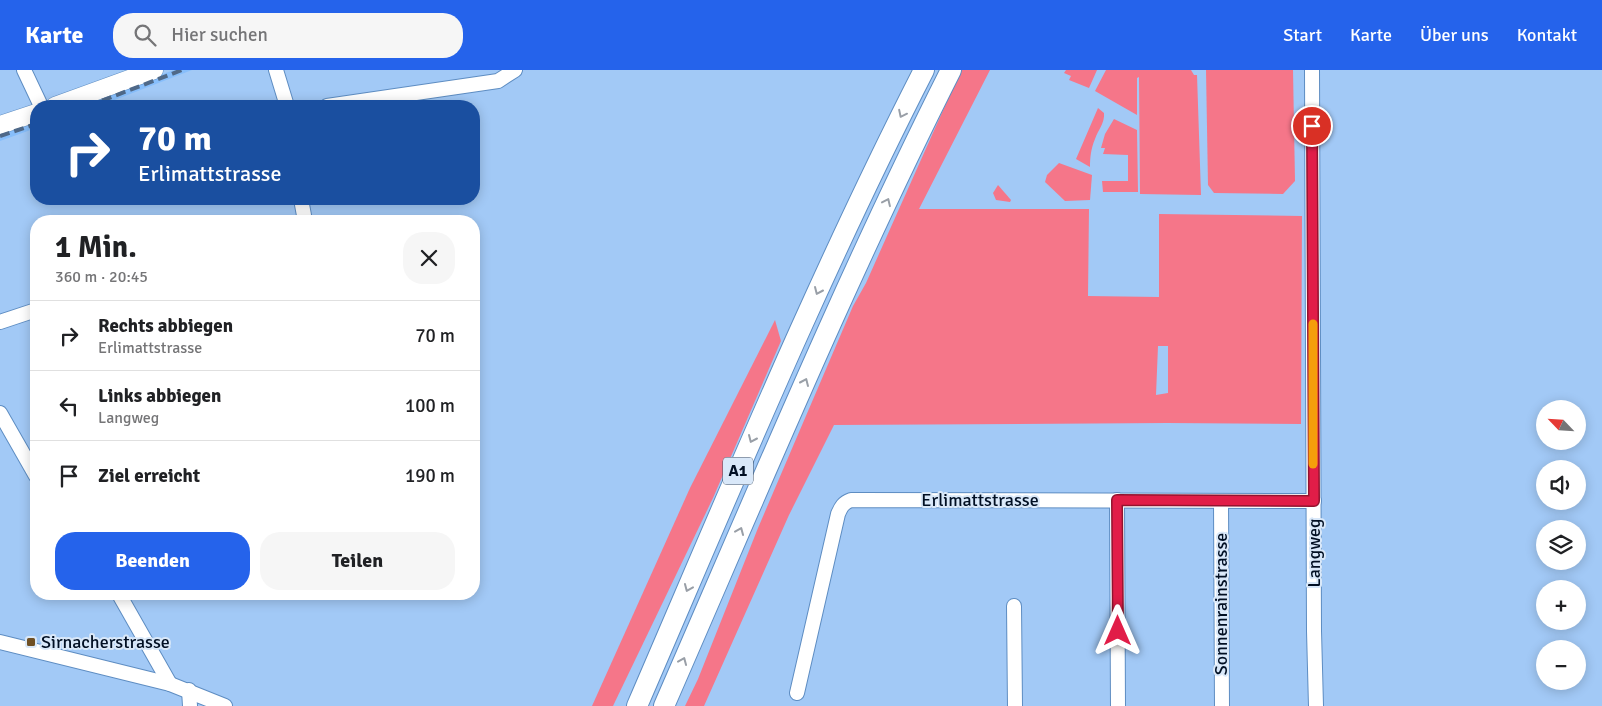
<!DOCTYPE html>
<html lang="de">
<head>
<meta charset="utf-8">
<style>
  body { margin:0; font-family:Signika,sans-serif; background:#f6f6f6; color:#202124; height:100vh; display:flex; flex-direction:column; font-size:19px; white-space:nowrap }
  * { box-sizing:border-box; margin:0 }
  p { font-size:16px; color:#757577 }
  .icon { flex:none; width:28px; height:28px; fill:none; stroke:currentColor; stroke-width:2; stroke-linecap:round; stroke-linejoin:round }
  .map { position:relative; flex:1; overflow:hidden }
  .side { position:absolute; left:30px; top:145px; width:450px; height:385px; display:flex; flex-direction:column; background:#fff; border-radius:20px; box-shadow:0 2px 12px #0003 }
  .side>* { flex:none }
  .top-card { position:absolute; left:30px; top:30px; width:450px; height:105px; border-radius:20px; box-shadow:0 2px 12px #0003; background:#1a4fa0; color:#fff; overflow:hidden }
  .needle { width:32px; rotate:295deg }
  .controls { position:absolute; left:1536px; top:330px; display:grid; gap:10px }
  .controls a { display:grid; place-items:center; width:50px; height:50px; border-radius:50%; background:#fff; box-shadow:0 2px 12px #0003; font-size:25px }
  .pin { position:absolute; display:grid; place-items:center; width:42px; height:42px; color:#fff; margin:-21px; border:2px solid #fff; border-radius:50%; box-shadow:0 1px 5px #0007 }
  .me { position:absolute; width:55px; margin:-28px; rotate:0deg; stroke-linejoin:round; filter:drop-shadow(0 0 4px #0008) }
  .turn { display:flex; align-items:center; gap:18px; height:105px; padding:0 25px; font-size:22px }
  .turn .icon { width:65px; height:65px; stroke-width:2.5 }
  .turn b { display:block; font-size:35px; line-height:42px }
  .round { display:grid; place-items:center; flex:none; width:52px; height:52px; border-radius:20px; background:#f6f6f6 }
  .overview { display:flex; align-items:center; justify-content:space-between; height:85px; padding:0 25px }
  h1 { font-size:30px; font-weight:700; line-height:38px }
  .cta { display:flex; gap:10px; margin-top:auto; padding:10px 25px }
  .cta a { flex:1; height:58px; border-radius:20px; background:#2563eb; color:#fff; font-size:20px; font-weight:700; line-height:58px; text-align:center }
  .cta a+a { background:#f6f6f6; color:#202124 }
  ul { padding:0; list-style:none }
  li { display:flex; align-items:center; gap:15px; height:70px; padding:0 25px; border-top:1px solid #e0e0e0 }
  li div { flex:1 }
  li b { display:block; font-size:19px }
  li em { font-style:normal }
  header { display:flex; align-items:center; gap:30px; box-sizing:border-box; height:70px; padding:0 25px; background:#2563eb; color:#fff }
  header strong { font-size:24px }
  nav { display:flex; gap:28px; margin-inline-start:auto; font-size:18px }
  .search { width:350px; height:45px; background:#f6f6f6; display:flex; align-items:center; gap:12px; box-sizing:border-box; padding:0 18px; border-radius:20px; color:#757577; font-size:19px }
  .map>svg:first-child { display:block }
  .built { fill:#87befb }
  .green { fill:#f57689; fill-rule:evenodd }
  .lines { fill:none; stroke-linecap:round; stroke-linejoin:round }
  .minor-casing { stroke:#5e8dc2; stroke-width:16 }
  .major-casing { stroke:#5e8dc2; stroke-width:19 }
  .highway-casing { stroke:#5e8dc2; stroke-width:22 }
  .minor { stroke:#fff; stroke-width:14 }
  .major { stroke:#fff; stroke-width:18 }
  .highway { stroke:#fff; stroke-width:20 }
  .rail { stroke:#4f6989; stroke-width:4; stroke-dasharray:10 5; stroke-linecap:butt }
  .oneway { stroke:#999fa7 }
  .route-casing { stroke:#92132f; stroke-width:12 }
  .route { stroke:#e11d48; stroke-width:9 }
  .slow { stroke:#f59e0b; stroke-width:9 }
  .poi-dot { fill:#6f5025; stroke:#d9e8f9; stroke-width:2 }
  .labels { text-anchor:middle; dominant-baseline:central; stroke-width:4; stroke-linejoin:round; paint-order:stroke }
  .shield { fill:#d9e8f9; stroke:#425063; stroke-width:1 }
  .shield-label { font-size:16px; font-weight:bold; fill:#010f23 }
  .street-label { font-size:18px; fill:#010f23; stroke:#d9e8f9 }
  .poi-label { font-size:18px; fill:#010f23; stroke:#d9e8f9; text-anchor:start }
</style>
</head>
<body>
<header>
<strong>Karte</strong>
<div class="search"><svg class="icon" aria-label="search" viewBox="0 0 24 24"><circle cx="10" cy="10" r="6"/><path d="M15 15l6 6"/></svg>Hier suchen</div>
<nav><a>Start</a><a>Karte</a><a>Über uns</a><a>Kontakt</a></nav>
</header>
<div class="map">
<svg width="1602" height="636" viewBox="0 0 1602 636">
  <rect width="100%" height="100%" fill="#a2c9f6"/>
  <g class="built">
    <polygon points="174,0 192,0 99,36 76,36"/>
    <polygon points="36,50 36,58 0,71 0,63"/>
  </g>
  <g class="green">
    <path d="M961,0H990L919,139H1089L1088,226L1159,227V144L1302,146L1301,354L1167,353L834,355L789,445L704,636H685L698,609L758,458L853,236L866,213ZM1158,276H1168V323L1156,325Z"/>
    <polygon points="1066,0 1097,0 1089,18 1069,10 1071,6 1064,3"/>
    <polygon points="1106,0 1191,0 1194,5 1197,5 1201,125 1140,124 1139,7 1137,8 1137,45 1095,21"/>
    <polygon points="1206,0 1293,0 1295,111 1283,124 1214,123 1208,115"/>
    <path d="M1098,38L1104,43C1105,53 1098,60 1095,69C1091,78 1090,88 1090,97L1076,89Z"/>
    <polygon points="1114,49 1137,60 1138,122 1103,122 1102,111 1128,111 1128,85 1103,84 1105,78 1101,78 1105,64"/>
    <polygon points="1059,93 1092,105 1090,130 1065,131 1045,112 1047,105"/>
    <polygon points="998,115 1011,130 1010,132 996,130 993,123"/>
    <polygon points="775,250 781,271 713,428 613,636 592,636 690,418"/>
  </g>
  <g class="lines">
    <defs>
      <g id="minor">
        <polyline points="24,0 41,36"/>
        <polyline points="276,0 287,36"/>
        <polyline points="1312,0 1314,561 1316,636"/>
        <polyline points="327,36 498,11 515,0"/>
        <polyline points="301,129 305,151"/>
        <polyline points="0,252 36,240"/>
        <polyline points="0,343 36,406"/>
        <polyline points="1117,430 1118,636"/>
        <polyline points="1221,431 1222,636"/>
        <polyline points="120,526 170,614"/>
        <polyline points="1014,536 1015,636"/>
        <polyline points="0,572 170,614 225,636"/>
        <polyline points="189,620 190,636"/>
        <path d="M797,623L838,444C841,437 843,433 851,430L1314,431"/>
      </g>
      <g id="major">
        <polyline points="55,36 154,0"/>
        <polyline points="0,55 36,43"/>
      </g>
      <g id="highway">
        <path d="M637,636C729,423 818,207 924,0"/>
        <path d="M664,636C757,423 846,208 951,0"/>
      </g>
    </defs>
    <use href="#minor" class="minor-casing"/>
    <use href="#major" class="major-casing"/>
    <use href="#highway" class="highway-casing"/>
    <use href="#minor" class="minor"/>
    <use href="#major" class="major"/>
    <use href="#highway" class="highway"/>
    <g class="rail">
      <polyline points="88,36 182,0"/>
      <polyline points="0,66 36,54"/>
    </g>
  </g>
  <defs><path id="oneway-chevron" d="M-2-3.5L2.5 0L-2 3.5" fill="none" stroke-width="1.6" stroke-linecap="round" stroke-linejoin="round" transform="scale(1.25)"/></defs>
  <g class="oneway">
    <use href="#oneway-chevron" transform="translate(902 44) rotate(116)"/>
    <use href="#oneway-chevron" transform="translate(887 132) rotate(-65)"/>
    <use href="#oneway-chevron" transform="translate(818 221) rotate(114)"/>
    <use href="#oneway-chevron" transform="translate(805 312) rotate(-66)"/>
    <use href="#oneway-chevron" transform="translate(752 369) rotate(114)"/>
    <use href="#oneway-chevron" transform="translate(740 461) rotate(-67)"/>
    <use href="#oneway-chevron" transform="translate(688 518) rotate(113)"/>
    <use href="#oneway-chevron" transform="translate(683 591) rotate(-67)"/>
  </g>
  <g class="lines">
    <defs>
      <polyline id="route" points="1118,561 1117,430 1314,431 1312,56"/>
    </defs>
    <use href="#route" class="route-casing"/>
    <use href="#route" class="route"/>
    <polyline class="slow" points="1313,254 1313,394"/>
  </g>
  <rect class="poi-dot" x="26" y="567" width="10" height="10" rx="2.5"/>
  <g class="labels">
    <rect class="shield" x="723" y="387.5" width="30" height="27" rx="4"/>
    <g class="shield-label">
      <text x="738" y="401">A1</text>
    </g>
    <g class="street-label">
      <text x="980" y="430">Erlimattstrasse</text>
      <text transform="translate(1314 483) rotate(-90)">Langweg</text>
      <text transform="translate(1221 534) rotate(-90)">Sonnenrainstrasse</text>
    </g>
    <g class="poi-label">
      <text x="41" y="572">Sirnacherstrasse</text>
    </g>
  </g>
</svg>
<div class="controls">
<a><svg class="needle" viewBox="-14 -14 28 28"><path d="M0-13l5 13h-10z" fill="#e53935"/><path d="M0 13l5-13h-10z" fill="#757577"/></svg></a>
<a><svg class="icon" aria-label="sound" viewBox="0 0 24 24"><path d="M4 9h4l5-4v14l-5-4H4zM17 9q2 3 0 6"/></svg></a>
<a><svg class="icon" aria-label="layers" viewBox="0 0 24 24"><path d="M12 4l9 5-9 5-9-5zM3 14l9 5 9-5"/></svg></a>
<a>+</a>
<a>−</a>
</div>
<div class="pin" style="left:1312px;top:56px;background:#d93025"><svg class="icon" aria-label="arrive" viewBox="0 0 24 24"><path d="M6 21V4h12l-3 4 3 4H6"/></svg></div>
<svg class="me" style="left:1118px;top:561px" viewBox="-20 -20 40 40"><path d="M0-17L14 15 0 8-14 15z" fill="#e11d48" stroke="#fff" stroke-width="4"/></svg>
<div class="top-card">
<div class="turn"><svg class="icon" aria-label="right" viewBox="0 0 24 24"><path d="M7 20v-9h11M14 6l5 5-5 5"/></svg><div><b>70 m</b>Erlimattstrasse</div></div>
</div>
<section class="side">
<div class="overview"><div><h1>1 Min.</h1><p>360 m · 20:45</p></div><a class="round"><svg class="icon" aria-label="close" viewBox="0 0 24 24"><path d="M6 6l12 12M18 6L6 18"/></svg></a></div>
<ul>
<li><svg class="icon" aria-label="right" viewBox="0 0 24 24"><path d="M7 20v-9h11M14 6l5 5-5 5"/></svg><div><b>Rechts abbiegen</b><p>Erlimattstrasse</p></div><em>70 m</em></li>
<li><svg class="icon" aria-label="left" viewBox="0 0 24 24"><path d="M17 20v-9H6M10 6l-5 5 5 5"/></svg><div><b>Links abbiegen</b><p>Langweg</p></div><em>100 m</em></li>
<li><svg class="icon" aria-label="arrive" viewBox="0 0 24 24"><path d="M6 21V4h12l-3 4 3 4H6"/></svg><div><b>Ziel erreicht</b></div><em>190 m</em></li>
</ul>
<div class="cta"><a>Beenden</a><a>Teilen</a></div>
</section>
</div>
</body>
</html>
